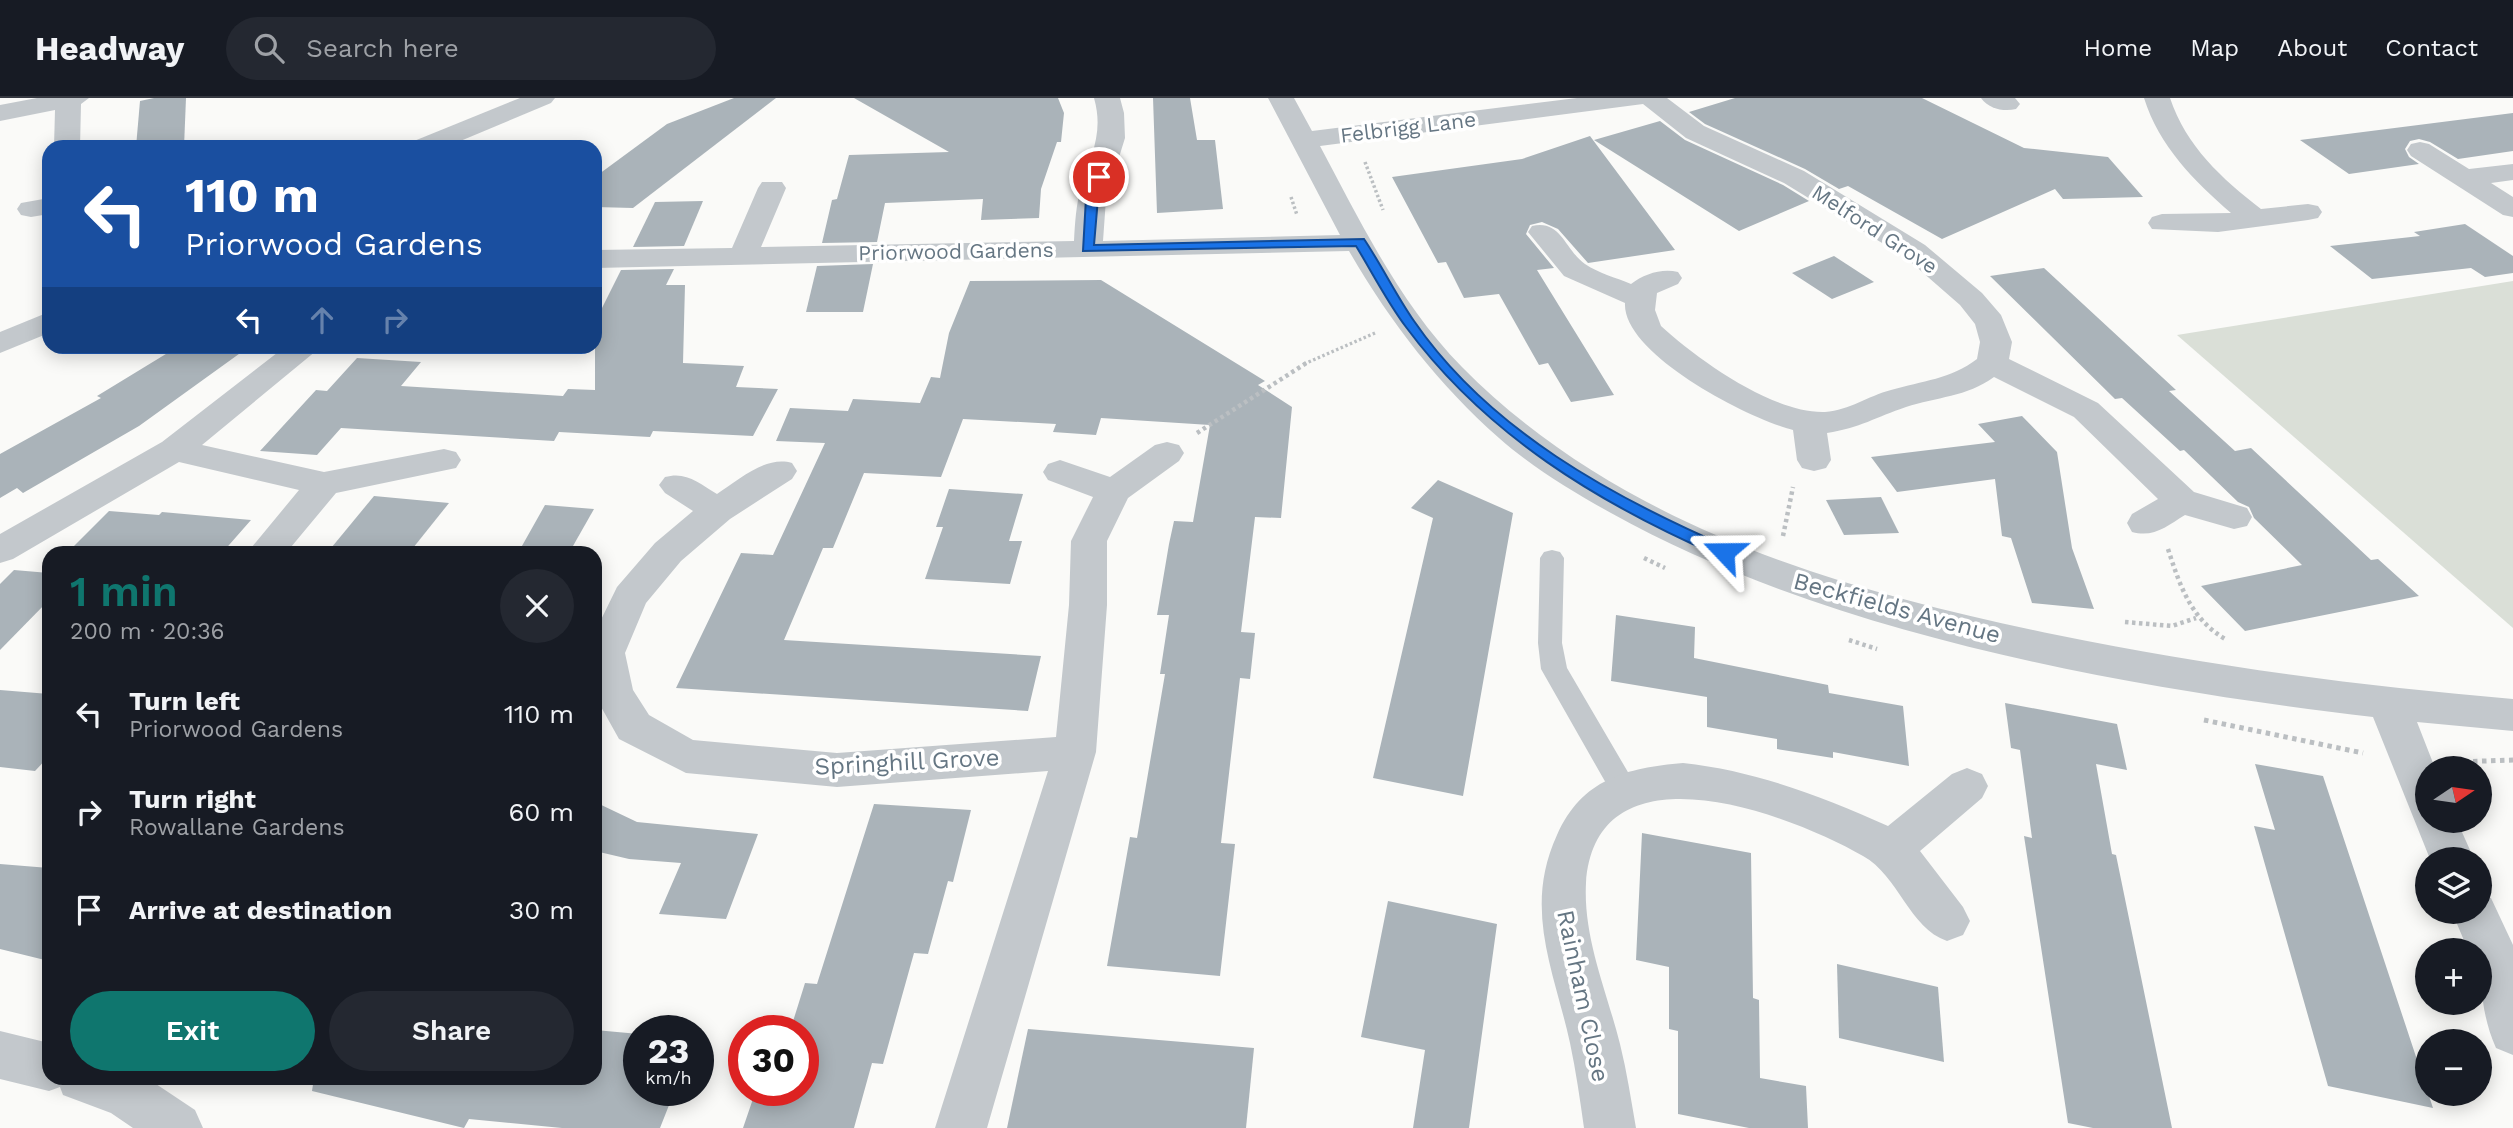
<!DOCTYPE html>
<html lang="en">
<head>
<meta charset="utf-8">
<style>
  body { margin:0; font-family:"Work Sans",sans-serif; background:#242831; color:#f1f3f6; height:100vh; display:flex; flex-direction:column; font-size:26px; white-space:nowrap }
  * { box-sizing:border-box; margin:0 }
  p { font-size:23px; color:#9ea1a6 }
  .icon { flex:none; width:38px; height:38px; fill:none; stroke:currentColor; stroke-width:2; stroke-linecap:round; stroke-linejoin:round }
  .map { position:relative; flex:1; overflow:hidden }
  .drawer { position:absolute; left:42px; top:448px; width:560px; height:539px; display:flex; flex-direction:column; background:#171b24; border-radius:21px; box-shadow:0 4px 18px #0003 }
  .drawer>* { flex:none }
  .banner { position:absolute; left:42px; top:42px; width:560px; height:214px; border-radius:21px; box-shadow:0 4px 18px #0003; background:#1a4fa0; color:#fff; overflow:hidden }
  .needle { width:46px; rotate:77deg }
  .fabs { position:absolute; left:2415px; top:658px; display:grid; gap:14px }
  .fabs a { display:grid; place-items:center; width:77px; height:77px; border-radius:50%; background:#171b24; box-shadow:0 4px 18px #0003; font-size:35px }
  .speed { position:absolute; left:623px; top:917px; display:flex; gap:14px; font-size:35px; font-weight:700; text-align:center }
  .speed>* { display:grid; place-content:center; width:91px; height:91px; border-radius:50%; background:#171b24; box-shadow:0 4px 18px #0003; line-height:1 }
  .speed small { font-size:18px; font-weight:400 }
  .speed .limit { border:10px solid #d22; background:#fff; color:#111 }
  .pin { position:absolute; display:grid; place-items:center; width:60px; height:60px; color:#fff; margin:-30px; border:4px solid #fff; border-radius:50%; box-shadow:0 2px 7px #0007 }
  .me { position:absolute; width:77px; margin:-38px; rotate:293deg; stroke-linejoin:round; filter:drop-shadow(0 0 5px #0008) }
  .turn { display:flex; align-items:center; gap:24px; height:147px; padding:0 28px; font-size:32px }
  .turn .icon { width:91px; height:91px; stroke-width:2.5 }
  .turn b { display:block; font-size:49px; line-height:60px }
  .lanes { display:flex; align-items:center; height:66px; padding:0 28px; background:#0003; justify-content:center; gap:35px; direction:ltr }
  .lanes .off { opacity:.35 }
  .round { display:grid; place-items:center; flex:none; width:74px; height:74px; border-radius:37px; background:#242831 }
  .head { display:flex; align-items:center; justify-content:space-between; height:119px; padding:0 28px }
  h1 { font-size:42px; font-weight:600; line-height:52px; color:#0f766e }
  .button { display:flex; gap:14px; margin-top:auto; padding:14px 28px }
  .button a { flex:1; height:80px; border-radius:42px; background:#0f766e; color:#fff; font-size:28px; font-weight:600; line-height:80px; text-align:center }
  .button a+a { background:#242831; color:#f1f3f6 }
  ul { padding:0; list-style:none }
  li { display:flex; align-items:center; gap:21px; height:98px; padding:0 28px }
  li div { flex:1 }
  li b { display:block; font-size:26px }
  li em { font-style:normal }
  header { display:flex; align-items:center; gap:42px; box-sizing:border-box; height:98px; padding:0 35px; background:#171b24; border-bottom:2px solid #363941 }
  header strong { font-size:33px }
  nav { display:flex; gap:38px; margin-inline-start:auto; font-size:24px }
  .search { width:490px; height:63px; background:#242831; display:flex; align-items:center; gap:18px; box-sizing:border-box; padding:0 24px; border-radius:38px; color:#9ea1a6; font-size:26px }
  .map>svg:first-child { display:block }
  .green { fill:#dadfd7 }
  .building { fill:#aab3b9 }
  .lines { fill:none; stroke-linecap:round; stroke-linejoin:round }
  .path-far2 { stroke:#bbbfc2; stroke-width:3.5; stroke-dasharray:2.5 2.5; stroke-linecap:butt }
  .path-far1 { stroke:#bbbfc2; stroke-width:4.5; stroke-dasharray:3.5 3.5; stroke-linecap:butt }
  .path { stroke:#bbbfc2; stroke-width:5; stroke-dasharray:4.5 4.5; stroke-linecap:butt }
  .service { fill:#c3c8cc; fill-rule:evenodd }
  .minor { fill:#c3c8cc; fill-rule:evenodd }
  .tertiary { fill:#c3c8cc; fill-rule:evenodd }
  .route { fill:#1a73e8; stroke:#114b97; stroke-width:2 }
  .labels { text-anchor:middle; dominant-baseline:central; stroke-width:7; stroke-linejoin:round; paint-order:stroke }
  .far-street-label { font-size:21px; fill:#657683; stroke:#fff }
  .street-label { font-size:24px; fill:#657683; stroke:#fff }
</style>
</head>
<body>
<header>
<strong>Headway</strong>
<div class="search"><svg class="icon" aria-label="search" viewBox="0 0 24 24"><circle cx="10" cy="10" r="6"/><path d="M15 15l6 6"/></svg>Search here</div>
<nav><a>Home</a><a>Map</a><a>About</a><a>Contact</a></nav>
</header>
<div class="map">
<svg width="2513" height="1030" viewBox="0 0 2513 1030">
  <rect width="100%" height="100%" fill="#fafaf8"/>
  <polygon class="green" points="2513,183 2513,530 2177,237"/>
  <g class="building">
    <polygon points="154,0 186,0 184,49 136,49 140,3"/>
    <polygon points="734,0 776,0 633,110 595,109 595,79 667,26"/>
    <polygon points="854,0 1058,0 1064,15 1061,44 1057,44 1041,91 1039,120 981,122 983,101 885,105 877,144 822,145 832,102 837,101 849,57 949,54"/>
    <polygon points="1153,0 1190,0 1197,42 1215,42 1223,111 1157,115"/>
    <polygon points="1735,0 1922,0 2024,50 2108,59 2143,99 2063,101 2055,91 1942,141 1848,88 1839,91 1805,71 1705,26 1689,14"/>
    <polygon points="2513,15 2513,53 2458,61 2430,44 2419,41 2410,43 2405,51 2409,59 2419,66 2349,76 2300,42"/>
    <polygon points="1660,23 1685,42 1783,87 1809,103 1739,133 1594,42"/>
    <polygon points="1590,38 1675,152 1588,165 1558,131 1542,124 1530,127 1526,136 1554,170 1537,172 1614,297 1571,304 1548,265 1539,267 1499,196 1464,200 1446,164 1438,165 1392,79 1522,61"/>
    <polygon points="703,103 684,148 633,149 655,104"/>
    <polygon points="2465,126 2513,158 2513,175 2485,179 2471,170 2372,181 2330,148 2420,138 2414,134"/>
    <polygon points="1834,158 1874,184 1832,201 1792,175"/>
    <polygon points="873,166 863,214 806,214 817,168"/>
    <polygon points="2044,170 2176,292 2169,293 2235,353 2251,350 2371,462 2378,461 2419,498 2245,533 2201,488 2302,467 2254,420 2249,409 2238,404 2184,352 2180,353 2122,300 2115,301 1990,178"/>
    <polygon points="674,171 666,187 685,187 683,265 744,268 736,289 778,291 753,338 653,333 650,339 559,334 554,343 341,330 317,357 260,353 316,292 327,293 357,260 421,264 401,288 563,298 568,291 595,292 595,224 621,172"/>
    <polygon points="1101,182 1265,283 1258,287 1292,309 1281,420 1255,419 1241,534 1255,535 1250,581 1240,580 1221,745 1235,746 1220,878 1107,868 1130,739 1137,740 1165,576 1160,576 1169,517 1157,517 1169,446 1174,423 1193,424 1210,327 1101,320 1096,337 1053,334 1056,326 963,321 941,379 864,375 833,450 823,450 784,542 1041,558 1028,613 676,590 741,455 773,457 825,345 776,343 790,310 848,313 853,301 920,305 931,279 940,280 949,235 970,183"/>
    <polygon points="179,248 250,248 139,328 23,395 17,390 0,400 0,356 101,300 97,298"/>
    <polygon points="2022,318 2057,354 2072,450 2094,511 2032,505 2011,440 2002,438 1995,381 1897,394 1871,359 1995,344 1978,326"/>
    <polygon points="1438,382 1513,415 1463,698 1373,680 1433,420 1411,410"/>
    <polygon points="949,391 1023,396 1009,443 1022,443 1010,486 925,481 943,429 936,429"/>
    <polygon points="374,398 449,405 409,455 327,455"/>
    <polygon points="1881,399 1899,435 1844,437 1826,402"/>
    <polygon points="545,407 594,411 569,455 518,455"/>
    <polygon points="109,413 159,417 162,414 251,422 222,455 67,455"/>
    <polygon points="14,472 49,475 49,502 0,552 0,486"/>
    <polygon points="1616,517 1695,529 1694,560 1828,587 1829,595 1903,608 1909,668 1833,654 1833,660 1777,651 1777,641 1707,629 1707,599 1611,583"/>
    <polygon points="0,592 49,596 49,658 35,673 0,669"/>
    <polygon points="2005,605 2117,626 2127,672 2096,666 2112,756 2116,757 2172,1030 2093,1030 2068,1025 2024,738 2032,740 2020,652 2011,650"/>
    <polygon points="2255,666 2323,678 2433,1010 2328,988 2254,728 2275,732"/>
    <polygon points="595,704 637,724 758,736 726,821 659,816 681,765 629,761 595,753"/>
    <polygon points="874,706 971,712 953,784 948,783 928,856 914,855 883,966 872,965 854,1030 743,1030 756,992 803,992 803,933 790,933 805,885 817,886"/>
    <polygon points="1642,735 1751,755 1753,900 1759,902 1760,980 1806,988 1808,1030 1749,1030 1678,1016 1678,933 1669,931 1669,869 1636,862"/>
    <polygon points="0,766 49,770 49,863 0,851"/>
    <polygon points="1388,803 1497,826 1469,1030 1413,1030 1425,952 1361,939"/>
    <polygon points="1837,866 1938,889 1944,964 1839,940"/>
    <polygon points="1028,931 1254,950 1246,1030 1007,1030"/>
    <polygon points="595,932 639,936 639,992 675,992 660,1030 562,1030 469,1021 464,1030 312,993 314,980 595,980"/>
  </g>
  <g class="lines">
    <g class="path-far2">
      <polyline points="378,49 390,44"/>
      <polyline points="1365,64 1383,112"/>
      <polyline points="1291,99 1297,117"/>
      <polyline points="1304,266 1375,235"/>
    </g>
    <g class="path-far1">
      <polyline points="1197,335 1308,264"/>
      <polyline points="1783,438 1793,389"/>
      <path d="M2168,451C2180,488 2191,522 2227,542"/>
      <polyline points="1644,460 1665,470"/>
      <polyline points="2125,524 2172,528 2196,520"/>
      <polyline points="1849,542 1877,551"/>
    </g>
    <g class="path">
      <polyline points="2204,622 2363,655"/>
      <polyline points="2455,664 2513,662"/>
    </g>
    <polygon class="service" points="1552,452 1560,454 1564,460 1562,545 1567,570 1639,693 1635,701 1625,704 1615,701 1541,571 1538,545 1540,460 1544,454"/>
    <g class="minor">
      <polygon points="37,0 89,0 81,6 80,49 54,49 55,12 0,23 0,7"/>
      <path d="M1094,0H1120L1124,15L1125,40L1106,101L1103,143L1340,137L1268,0H1294L1312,33L1577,0H1667L1704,28L1804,73L1925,147L1982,195L2001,217L2012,244L2009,261L2098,305L2194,394L2247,410L2252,419L2247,428L2234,431L2185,417C2167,428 2154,440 2132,434L2127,425L2132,416L2158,401L2074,319L1994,279C1967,299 1936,299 1906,309C1876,319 1860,330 1827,335L1831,362L1826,370L1814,373L1802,370L1797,362L1793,332C1749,321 1622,256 1625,205L1564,178L1528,134L1532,128C1561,121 1565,152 1585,166C1598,175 1617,180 1631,186C1644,176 1662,170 1678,174L1682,180L1678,186L1657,195L1655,212L1661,228C1698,262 1774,316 1825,314C1850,312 1868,298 1891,292C1922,283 1951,281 1977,261L1980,244L1975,226L1960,207L1905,159L1784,85L1686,40L1643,6L1320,48C1361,125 1400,206 1462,269C1620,429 1843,493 2057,537C2208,568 2360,588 2513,601V633L2417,624L2435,670H2427V723H2457L2474,761H2430L2373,619C2127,590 1830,537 1611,415C1573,394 1533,370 1499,340C1438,286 1390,224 1349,153L595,170V152L732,150L758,90L762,84H782L786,90L761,149L1074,143C1075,125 1076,107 1081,89C1091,57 1104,35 1094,0Z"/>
      <path d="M1981,0H2015L2020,6L2016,11C2004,14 1989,11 1981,0Z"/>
      <path d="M2144,0H2170C2186,48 2222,81 2261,111L2308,106L2318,108L2322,114L2318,120L2308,122L2218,134L2152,131L2148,125L2152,119L2162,116L2231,115C2194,83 2159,48 2144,0Z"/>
      <polygon points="2420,44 2429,46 2469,71 2513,66 2513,82 2491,85 2513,99 2513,119 2503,117 2411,58 2407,52 2411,46"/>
      <polygon points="49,100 49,116 31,119 21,117 17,111 21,105"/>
      <polygon points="286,248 322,248 202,347 324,374 444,351 456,354 461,362 456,370 336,395 286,455 247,455 299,392 179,364 13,461 0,465 0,436 162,344"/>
      <path d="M1167,344L1179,347L1184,355L1179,363L1128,400L1107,443V507L1096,654L987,1030H935L1048,673L837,689L686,675L619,641L595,598V534L617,489L655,445L693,413L665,395L659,387L665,379C686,373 699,385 717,396C739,382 766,357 792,365L797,373L792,381L730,421L681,463L646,505L625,555L633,592L649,617L693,642L837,655L1056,639L1069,507L1071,443L1093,399L1048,382L1043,374L1048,366L1060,362L1110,379L1155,347Z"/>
      <path d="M1683,665C1756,673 1821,698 1888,728L1952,676L1967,670L1982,676L1988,688L1982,700L1920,753L1963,809L1970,823L1963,837L1947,843C1909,830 1899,778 1863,758C1790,716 1596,642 1586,785C1583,840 1607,894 1620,946C1627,974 1631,1002 1636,1030H1584C1580,1002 1576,973 1570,945C1554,872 1523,811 1557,737C1582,681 1626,670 1683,665Z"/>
      <path d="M2480,795L2491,800L2513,847V957L2496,950C2482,919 2480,886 2480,852H2468L2452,814H2480Z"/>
      <polygon points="0,933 49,945 49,980 147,980 195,1012 203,1030 133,1030 111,1015 63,997 60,989 49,993 0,981"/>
    </g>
    <g class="tertiary">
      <polygon points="520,0 555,0 551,5 446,49 410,49 414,43"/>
      <polygon points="49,214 49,235 0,255 0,234"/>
    </g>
  </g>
  <path class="route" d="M1095,76L1105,79L1098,100L1094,147L1364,141C1382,168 1396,197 1414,223C1489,332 1612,399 1730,450V458H1719C1598,405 1486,337 1406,229C1387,204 1372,174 1356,148L1083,153L1086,100Z"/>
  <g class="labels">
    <g class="far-street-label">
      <text transform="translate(1408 29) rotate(-7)">Felbrigg Lane</text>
      <text transform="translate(1875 131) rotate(33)">Melford Grove</text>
      <text transform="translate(956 153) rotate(-1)">Priorwood Gardens</text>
    </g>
    <g class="street-label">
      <text transform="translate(1897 510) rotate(15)">Beckfields Avenue</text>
      <text transform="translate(907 664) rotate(-3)">Springhill Grove</text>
      <text transform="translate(1583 898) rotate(78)">Rainham Close</text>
    </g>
  </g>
</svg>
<div class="fabs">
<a><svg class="needle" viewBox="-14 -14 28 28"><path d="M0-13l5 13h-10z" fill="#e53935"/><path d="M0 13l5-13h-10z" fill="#9ea1a6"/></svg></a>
<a><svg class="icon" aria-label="layers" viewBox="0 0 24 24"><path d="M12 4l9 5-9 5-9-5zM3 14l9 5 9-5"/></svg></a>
<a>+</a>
<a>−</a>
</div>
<div class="speed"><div>23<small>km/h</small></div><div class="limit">30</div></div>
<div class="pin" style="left:1099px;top:79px;background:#d93025"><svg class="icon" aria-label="arrive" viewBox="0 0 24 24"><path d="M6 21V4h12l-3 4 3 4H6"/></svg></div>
<svg class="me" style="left:1724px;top:454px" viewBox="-20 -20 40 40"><path d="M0-17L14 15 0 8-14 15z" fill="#1a73e8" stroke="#fff" stroke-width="4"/></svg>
<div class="banner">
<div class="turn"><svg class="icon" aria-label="left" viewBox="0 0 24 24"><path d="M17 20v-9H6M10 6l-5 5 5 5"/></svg><div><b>110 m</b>Priorwood Gardens</div></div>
<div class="lanes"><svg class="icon" aria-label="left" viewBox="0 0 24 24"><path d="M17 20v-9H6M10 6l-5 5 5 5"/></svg><svg class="icon off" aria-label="ahead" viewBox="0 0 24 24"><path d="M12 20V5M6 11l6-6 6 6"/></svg><svg class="icon off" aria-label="right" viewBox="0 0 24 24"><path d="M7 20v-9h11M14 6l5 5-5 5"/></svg></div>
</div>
<section class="drawer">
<div class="head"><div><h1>1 min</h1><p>200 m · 20:36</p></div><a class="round"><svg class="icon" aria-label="close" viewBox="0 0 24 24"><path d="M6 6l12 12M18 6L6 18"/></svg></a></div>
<ul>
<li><svg class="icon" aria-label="left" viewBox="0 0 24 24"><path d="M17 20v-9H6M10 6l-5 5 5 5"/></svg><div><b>Turn left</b><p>Priorwood Gardens</p></div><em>110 m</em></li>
<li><svg class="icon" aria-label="right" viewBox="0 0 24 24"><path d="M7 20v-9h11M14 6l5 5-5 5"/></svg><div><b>Turn right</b><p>Rowallane Gardens</p></div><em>60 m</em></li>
<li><svg class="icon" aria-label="arrive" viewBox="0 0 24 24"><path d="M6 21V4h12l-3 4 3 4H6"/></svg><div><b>Arrive at destination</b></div><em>30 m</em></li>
</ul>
<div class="button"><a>Exit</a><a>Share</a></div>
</section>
</div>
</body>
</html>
